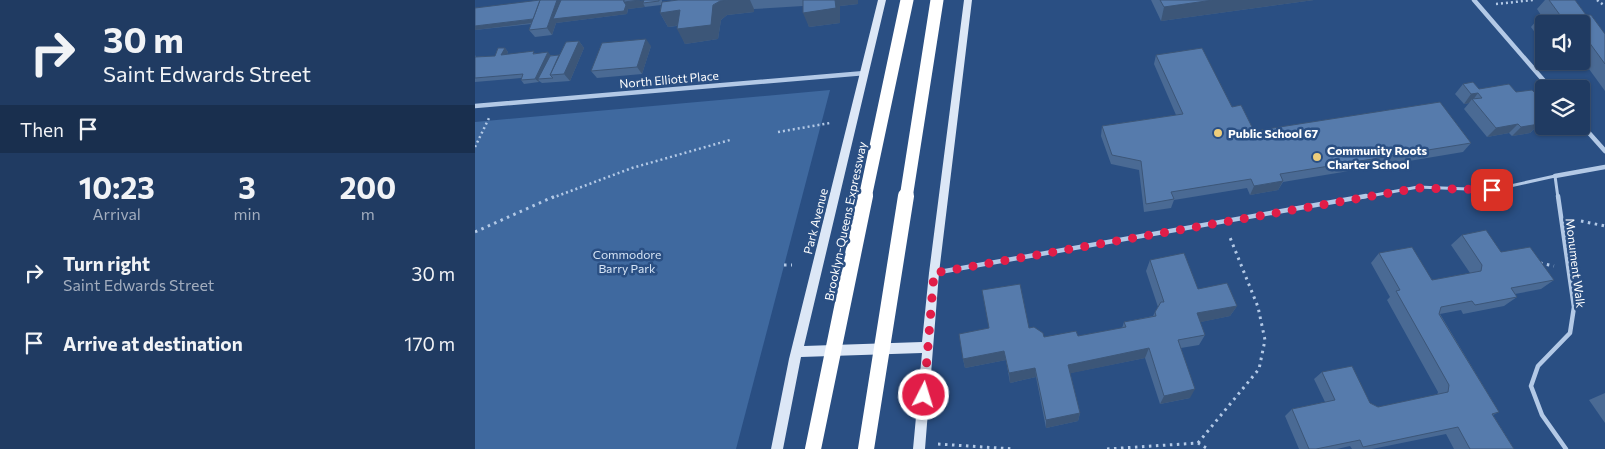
<!DOCTYPE html>
<html lang="en">
<head>
<meta charset="utf-8">
<style>
  body { margin:0; font-family:Commissioner,sans-serif; background:#2d466b; color:#f1f3f6; height:100vh; display:flex; flex-direction:column; font-size:19px; white-space:nowrap }
  * { box-sizing:border-box; margin:0 }
  p { font-size:16px; color:#a2adbe }
  .icon { flex:none; width:28px; height:28px; fill:none; stroke:currentColor; stroke-width:2; stroke-linecap:round; stroke-linejoin:round }
  .map { position:relative; flex:1; overflow:hidden }
  .drawer { display:flex; flex-direction:column; background:#203b62; width:475px }
  .drawer>* { flex:none }
  .guide { background:#203b62; color:#f1f3f6; overflow:hidden }
  .buttons { position:absolute; left:1060px; top:15px; display:grid; gap:10px }
  .buttons a { display:grid; place-items:center; width:55px; height:55px; border-radius:5px; background:#203b62; box-shadow:0 1px 4px #0004,0 0 0 1px #3d5577; font-size:25px }
  .pin { position:absolute; display:grid; place-items:center; width:42px; height:42px; color:#fff; margin:-21px; border-radius:10px; box-shadow:0 2px 8px #0006 }
  .me { position:absolute; width:55px; margin:-28px; rotate:5deg; stroke-linejoin:round; filter:drop-shadow(0 0 4px #0008) }
  .turn { display:flex; align-items:center; gap:18px; height:105px; padding:0 20px; font-size:22px }
  .turn .icon { width:65px; height:65px; stroke-width:2.5 }
  .turn b { display:block; font-size:35px; line-height:42px }
  .then { display:flex; align-items:center; height:48px; padding:0 20px; background:#0003; gap:10px; font-size:19px }
  .eta { display:flex; justify-content:space-evenly; align-items:center; height:85px; text-align:center }
  .eta b { font-size:30px; font-weight:700; line-height:35px }
  ul { padding:0; list-style:none }
  li { display:flex; align-items:center; gap:15px; height:70px; padding:0 20px }
  li div { flex:1 }
  li b { display:block; font-size:19px }
  li em { font-style:normal }
  main { display:flex; flex:1; min-height:0 }
  .map>svg:first-child { display:block }
  .green { fill:#3f699f }
  .lines { fill:none; stroke-linecap:round; stroke-linejoin:round }
  .path-far1 { stroke:#b3c9e6; stroke-width:2.5; stroke-dasharray:2 3; stroke-linecap:butt }
  .path { stroke:#b3c9e6; stroke-width:3; stroke-dasharray:2.5 4.5; stroke-linecap:butt }
  .lane-far1 { stroke:#b3c9e6; stroke-width:3 }
  .lane { stroke:#b3c9e6; stroke-width:4.5 }
  .street { stroke:#b3c9e6; stroke-width:4.5 }
  .secondary { fill:#dce7f6; fill-rule:evenodd }
  .highway-bridge-far1 { stroke:#fff; stroke-width:13 }
  .highway-bridge { stroke:#fff; stroke-width:16 }
  .wall { fill:#4a6a94 }
  .shaded-wall { fill:#3c5678 }
  .building { fill:#567bac; stroke:#3c5678 }
  .route { stroke:#e11d48; stroke-width:9; stroke-dasharray:0 16.2 }
  .poi-dot { fill:#edcd7b; stroke:#2a4f83; stroke-width:2 }
  .labels { text-anchor:middle; dominant-baseline:central; stroke-width:5; stroke-linejoin:round; paint-order:stroke }
  .street-label { font-size:12px; fill:#fff; stroke:#2a4f83 }
  .poi-label { font-size:12px; font-weight:bold; fill:#fff; stroke:#2a4f83; text-anchor:start }
  .park-label { font-size:12px; fill:#d6e4f5; stroke:#2a4f83 }
</style>
</head>
<body>
<main>
<section class="drawer">
<div class="guide">
<div class="turn"><svg class="icon" aria-label="right" viewBox="0 0 24 24"><path d="M7 20v-9h11M14 6l5 5-5 5"/></svg><div><b>30 m</b>Saint Edwards Street</div></div>
<div class="then">Then<svg class="icon" aria-label="arrive" viewBox="0 0 24 24"><path d="M6 21V4h12l-3 4 3 4H6"/></svg></div>
</div>
<div class="eta">
<div><b>10:23</b><p>Arrival</p></div>
<div><b>3</b><p>min</p></div>
<div><b>200</b><p>m</p></div>
</div>
<ul>
<li><svg class="icon" aria-label="right" viewBox="0 0 24 24"><path d="M7 20v-9h11M14 6l5 5-5 5"/></svg><div><b>Turn right</b><p>Saint Edwards Street</p></div><em>30 m</em></li>
<li><svg class="icon" aria-label="arrive" viewBox="0 0 24 24"><path d="M6 21V4h12l-3 4 3 4H6"/></svg><div><b>Arrive at destination</b></div><em>170 m</em></li>
</ul>
</section>
<div class="map">
<svg width="1130" height="449" viewBox="0 0 1130 449">
  <rect width="100%" height="100%" fill="#2a4f83"/>
  <polygon class="green" points="355,90 261,449 0,449 0,122"/>
  <g class="lines">
    <g class="path-far1">
      <polyline points="1122,0 1130,6"/>
      <polyline points="1021,4 1058,0"/>
      <polyline points="303,132 355,123"/>
      <polyline points="0,147 14,118"/>
      <polyline points="77,198 157,168 255,140"/>
    </g>
    <g class="path">
      <polyline points="1106,221 1130,226"/>
      <polyline points="0,232 80,196"/>
      <polyline points="1065,263 1079,266"/>
      <polyline points="309,265 317,265"/>
      <polyline points="723,443 784,369 790,340 783,307 754,235"/>
      <polyline points="463,444 539,449"/>
      <polyline points="632,449 723,443 733,449"/>
    </g>
    <polyline class="lane-far1" points="884,198 943,187 1017,190 1080,176 1083,198"/>
    <g class="lane">
      <polyline points="1083,196 1099,307 1095,333 1063,366 1056,386 1067,415 1091,449"/>
      <polyline points="459,273 891,196"/>
    </g>
    <g class="street">
      <polyline points="999,0 1076,89"/>
      <polyline points="0,106 390,73"/>
      <polyline points="1106,124 1130,151"/>
      <polyline points="1080,176 1130,167"/>
    </g>
    <polygon class="secondary" points="403,0 411,0 329,346 447,342 454,273 489,0 497,0 464,273 450,449 438,449 447,353 326,357 308,449 296,449 314,359"/>
    <g class="highway-bridge-far1">
      <polyline points="390,198 432,0"/>
      <polyline points="431,198 462,0"/>
    </g>
    <g class="highway-bridge">
      <polyline points="338,449 390,196"/>
      <polyline points="391,449 431,196"/>
    </g>
  </g>
  <g class="wall">
    <polygon points="187,0 187,2 203,0 383,0 383,4 365,6 365,23 334,27 328,6 279,9 279,12 252,15 246,20 243,39 210,44 202,26 193,27 185,13 186,5 153,9 152,14 81,23 77,35 60,37 54,30 56,24 0,30 0,8"/>
    <polygon points="676,0 839,0 686,21"/>
    <polygon points="1070,0 1100,0 1111,15 1130,34 1130,91 1106,58 1106,24 1069,24 1069,41 1066,41 1056,27 1066,15 1062,9"/>
    <polygon points="104,41 109,48 95,81 67,83 64,81 64,82 49,84 46,80 46,78 0,82 0,55 1,57 20,56 30,48 33,52 32,54 61,53 76,55 84,55"/>
    <polygon points="176,46 167,74 122,78 116,71"/>
    <polygon points="681,55 757,107 779,131 996,143 988,152 808,182 803,190 775,195 772,188 699,200 696,208 669,212 664,170 636,164 626,136 627,126 701,115 679,64"/>
    <polygon points="988,84 1069,126 1073,126 1059,129 1055,133 1037,136 1034,133 1012,137 989,109 994,103 989,104 980,94"/>
    <polygon points="987,235 1026,252 1079,280 1066,289 1040,294 1042,297 1029,306 988,314 986,310 965,314 1024,412 1018,415 1039,449 979,449 971,434 897,449 877,449 875,446 862,449 824,449 810,416 817,409 850,402 839,379 847,372 895,403 903,407 962,395 963,392 912,300 915,297 896,263 904,253 957,280 995,273 976,245"/>
    <polygon points="675,260 723,289 762,306 755,316 725,322 730,335 724,345 706,348 715,398 685,404 670,358 595,373 605,413 603,421 571,428 561,377 535,383 531,360 490,368 488,359 554,328 569,337 603,336 647,328 649,322 678,316 680,312 683,307 671,271"/>
    <polygon points="1130,393 1130,423 1114,400"/>
  </g>
  <g class="shaded-wall">
    <polygon points="82,0 149,2 172,0 168,3 170,7 153,9 152,14 81,23 77,35 72,28"/>
    <polygon points="254,0 275,0 279,9 279,12 252,15 246,20 243,39 210,44 202,29 245,1"/>
    <polygon points="360,0 383,0 383,4 365,6 365,23 334,27 328,13"/>
    <polygon points="738,0 839,0 686,21 689,7"/>
    <polygon points="205,10 213,24 193,27 185,13"/>
    <polygon points="62,19 65,22 0,30 0,26"/>
    <polygon points="171,39 176,46 167,74 162,67"/>
    <polygon points="104,41 109,48 95,81 89,74"/>
    <polygon points="30,48 33,52 29,59 26,55"/>
    <polygon points="73,52 76,56 63,79 64,81 64,82 60,79"/>
    <polygon points="1003,93 998,100 997,99 994,103 989,104 996,94"/>
    <polygon points="1069,119 1069,126 1073,126 1059,129 1055,133 1037,136 1046,127 1061,121"/>
    <polygon points="1043,124 1034,133 1012,137 1021,128"/>
    <polygon points="808,181 803,190 775,195 779,186"/>
    <polygon points="762,306 755,316 717,324 722,313"/>
    <polygon points="674,348 670,358 592,374 593,365"/>
    <polygon points="529,351 531,360 490,368 488,359"/>
    <polygon points="560,368 561,377 535,383 534,373"/>
    <polygon points="720,389 715,398 685,404 689,396"/>
    <polygon points="605,413 603,421 571,428 571,420"/>
  </g>
  <g class="building">
    <polygon points="65,0 82,0 72,28 54,30"/>
    <polygon points="65,0 58,19 0,26 0,8"/>
    <polygon points="86,0 149,0 149,2 151,5 149,11 78,19"/>
    <polygon points="149,0 165,0 149,2"/>
    <polygon points="169,0 184,0 184,1 168,3"/>
    <polygon points="203,0 254,0 245,1 238,5 236,25 202,29 205,10 185,13 187,2"/>
    <polygon points="328,0 360,0 361,8 328,13"/>
    <polygon points="685,0 738,0 689,7"/>
    <polygon points="1074,0 1100,0 1111,15 1116,15 1130,34 1130,64 1106,31 1106,24 1072,24 1066,15 1085,15"/>
    <polygon points="171,39 162,67 116,71 127,43"/>
    <polygon points="104,41 89,74 75,75 91,42"/>
    <polygon points="23,48 30,48 26,55 59,51 58,54 73,52 60,79 46,80 48,74 0,78 0,57 20,56"/>
    <polygon points="727,48 757,107 766,105 779,131 965,102 996,143 805,174 808,181 779,186 776,179 696,192 699,199 671,204 666,161 637,155 627,126 708,114 681,55"/>
    <polygon points="84,55 75,75 78,78 63,79 75,56"/>
    <polygon points="998,82 1004,89 1034,84 1041,92 1057,90 1069,102 1069,119 1061,121 1064,124 1046,127 1043,124 1021,128 997,99 1007,98 1003,93 996,94 988,84"/>
    <polygon points="1011,230 1026,252 1055,247 1079,280 1036,288 1042,297 1000,305 997,301 966,307 964,314 1024,412 1017,414 1039,449 995,449 983,427 888,447 885,440 841,449 834,449 817,409 860,400 847,372 877,366 895,403 903,407 973,392 974,385 921,291 925,290 904,253 937,247 957,280 1006,271 1007,265 987,235"/>
    <polygon points="709,253 723,289 752,283 762,306 722,313 730,335 703,340 720,389 689,396 674,348 593,365 605,413 571,420 560,368 534,373 529,351 488,359 484,334 514,328 507,290 545,284 554,328 559,327 568,333 569,337 601,331 603,336 651,327 649,322 681,316 680,312 686,302 689,302 675,260"/>
  </g>
  <g class="lines">
    <polyline class="route" points="449,395 459,273 943,188 1017,190"/>
  </g>
  <g class="poi-dot">
    <circle cx="743" cy="133" r="5"/>
    <circle cx="842" cy="157" r="5"/>
  </g>
  <g class="labels">
    <g class="street-label">
      <text transform="translate(194 79) rotate(-5)">North Elliott Place</text>
      <text transform="translate(340 221) rotate(-76)">Park Avenue</text>
      <text transform="translate(370 221) rotate(-78)">Brooklyn-Queens Expressway</text>
      <text transform="translate(1101 263) rotate(83)">Monument Walk</text>
    </g>
    <g class="poi-label">
      <text x="753" y="133">Public School 67</text>
      <text x="852" y="150">Community Roots<tspan x="852" dy="14">Charter School</tspan></text>
    </g>
    <g class="park-label">
      <text x="152" y="254">Commodore<tspan x="152" dy="14">Barry Park</tspan></text>
    </g>
  </g>
</svg>
<div class="buttons">
<a><svg class="icon" aria-label="sound" viewBox="0 0 24 24"><path d="M4 9h4l5-4v14l-5-4H4zM17 9q2 3 0 6"/></svg></a>
<a><svg class="icon" aria-label="layers" viewBox="0 0 24 24"><path d="M12 4l9 5-9 5-9-5zM3 14l9 5 9-5"/></svg></a>
</div>
<div class="pin" style="left:1017px;top:190px;background:#d93025"><svg class="icon" aria-label="arrive" viewBox="0 0 24 24"><path d="M6 21V4h12l-3 4 3 4H6"/></svg></div>
<svg class="me" style="left:449px;top:395px" viewBox="-20 -20 40 40"><circle r="17" fill="#e11d48" stroke="#fff" stroke-width="3"/><path d="M0-11L8 9 0 5-8 9z" fill="#fff"/></svg>
</div>
</main>
</body>
</html>
